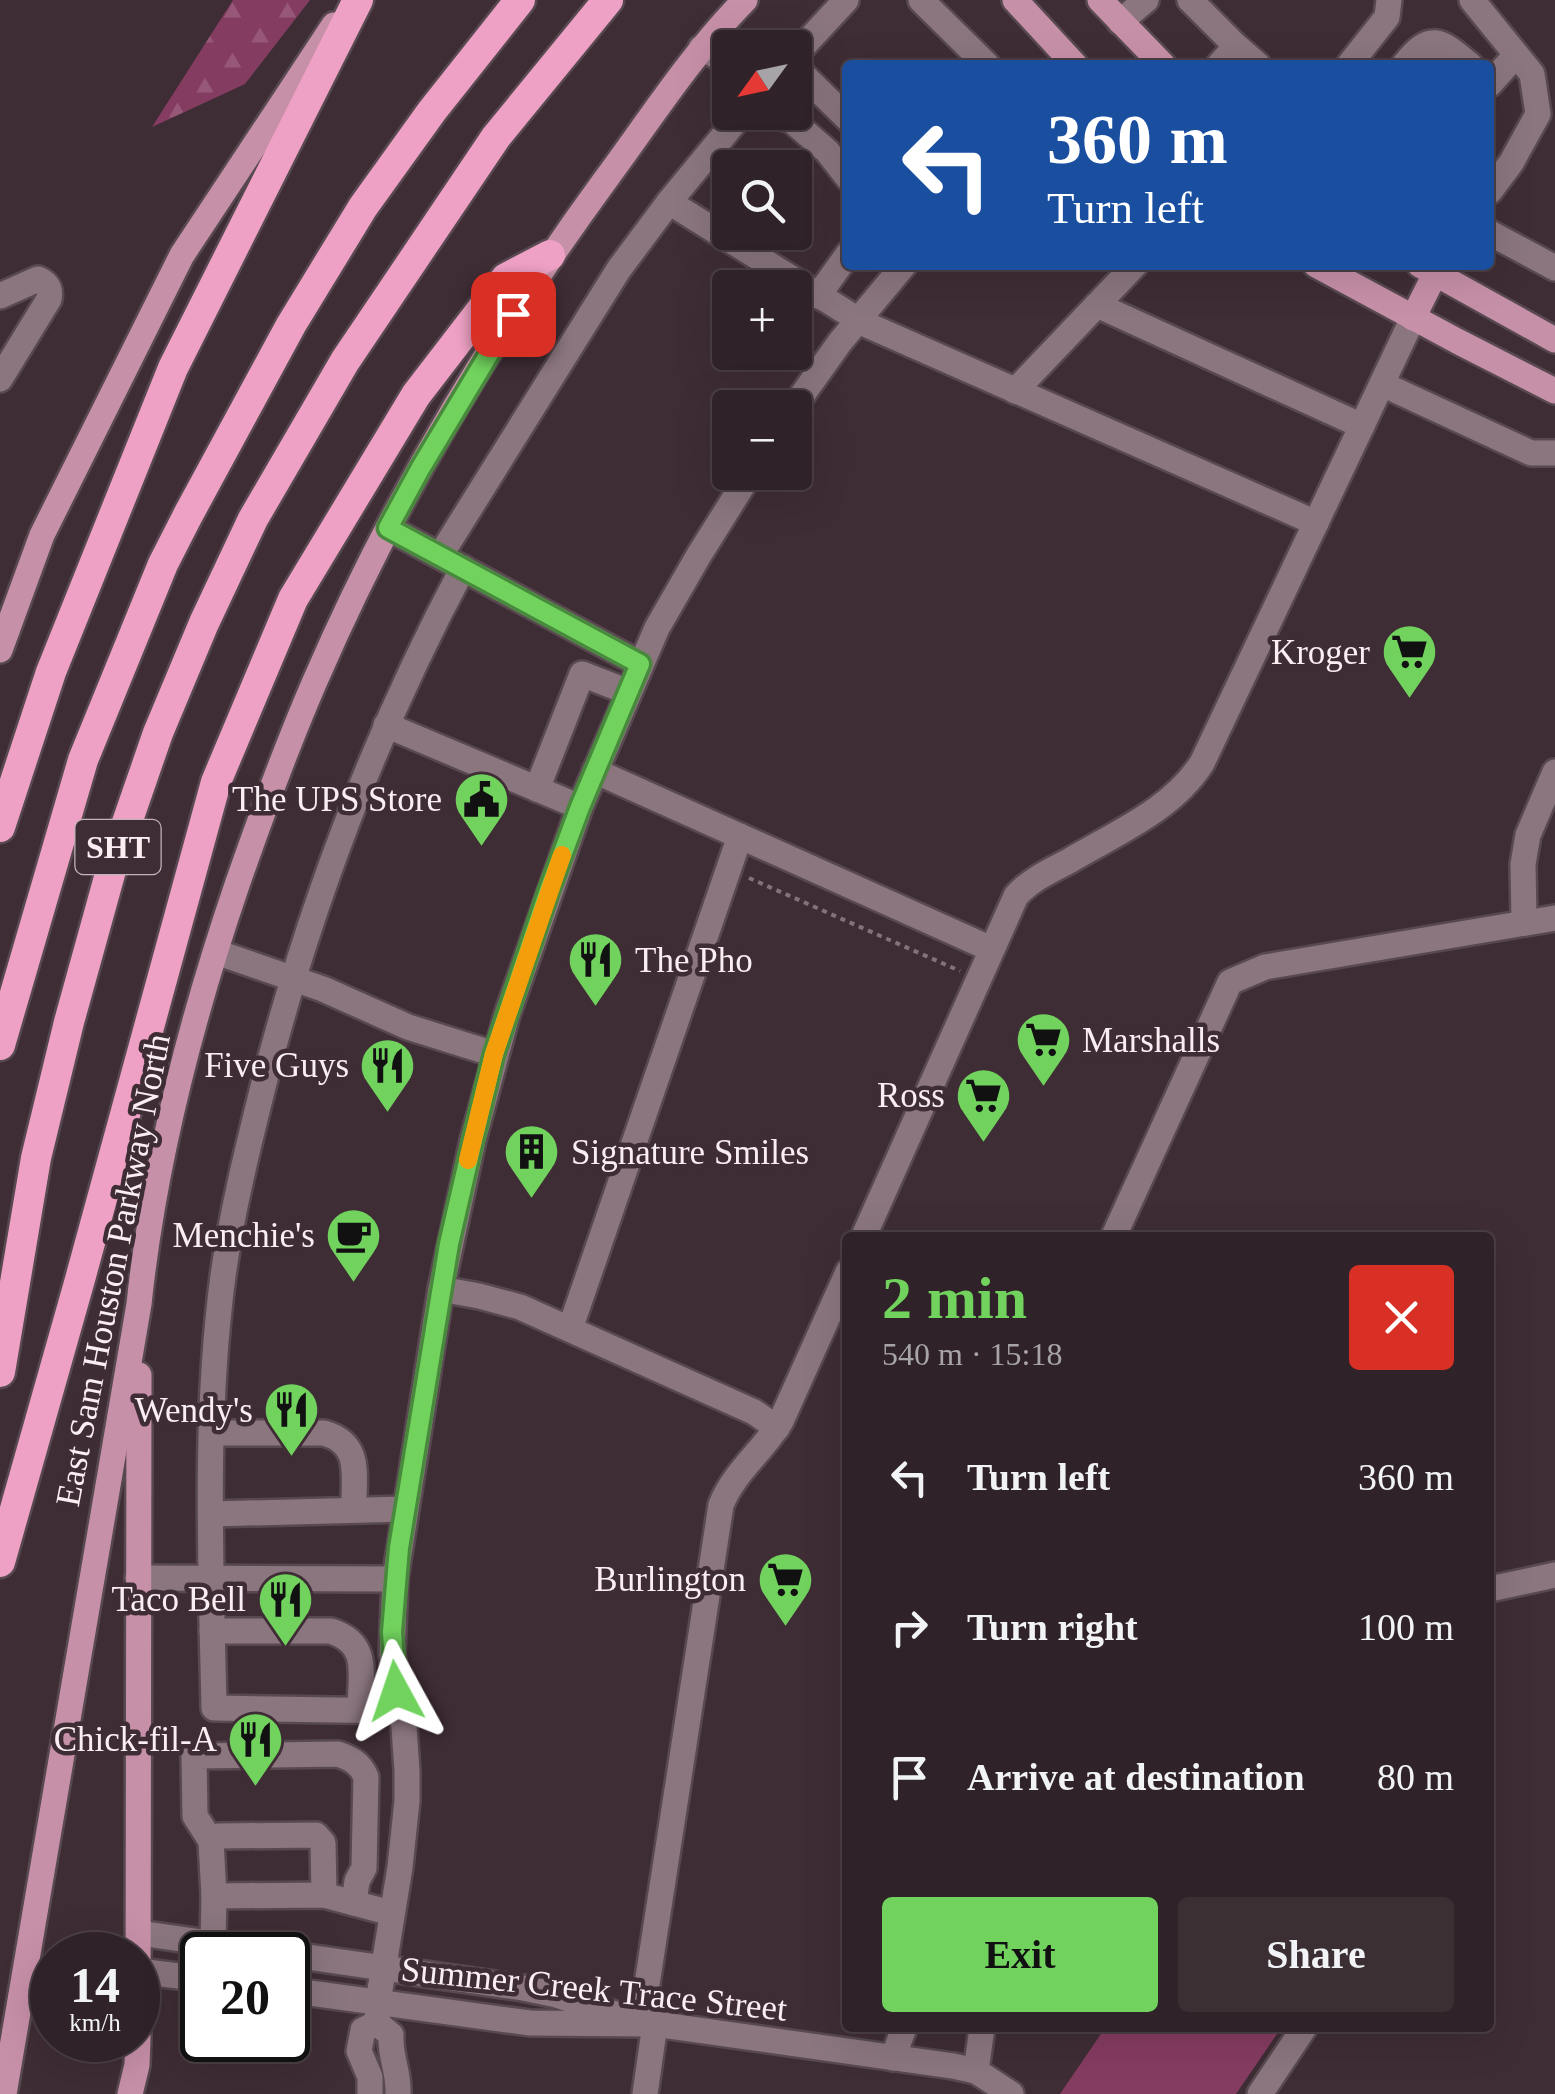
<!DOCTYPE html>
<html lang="en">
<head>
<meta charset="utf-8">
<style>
  body { margin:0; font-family:Georgia,serif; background:#3b2f34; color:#f1f3f6; height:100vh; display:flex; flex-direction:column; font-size:38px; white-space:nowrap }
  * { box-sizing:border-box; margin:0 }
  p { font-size:32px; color:#a7a4a8 }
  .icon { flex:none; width:55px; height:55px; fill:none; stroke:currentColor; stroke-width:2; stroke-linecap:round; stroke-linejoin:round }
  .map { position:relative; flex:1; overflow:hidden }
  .drawer { position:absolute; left:842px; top:1232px; width:652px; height:800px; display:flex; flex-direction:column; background:#2f2228; border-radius:10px; box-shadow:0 10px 40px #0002,0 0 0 2px #4a3f45 }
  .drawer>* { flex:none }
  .top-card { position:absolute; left:842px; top:60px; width:652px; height:210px; border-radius:10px; box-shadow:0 10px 40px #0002,0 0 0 2px #4a3f45; background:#1a4fa0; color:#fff; overflow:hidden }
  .needle { width:65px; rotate:237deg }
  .tools { position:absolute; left:712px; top:30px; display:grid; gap:20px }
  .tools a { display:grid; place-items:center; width:100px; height:100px; border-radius:10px; background:#2f2228; box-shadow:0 10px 40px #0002,0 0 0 2px #4a3f45; font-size:50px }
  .speed { position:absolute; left:30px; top:1932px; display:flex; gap:20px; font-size:50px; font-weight:700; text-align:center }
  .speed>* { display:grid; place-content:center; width:130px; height:130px; border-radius:50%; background:#2f2228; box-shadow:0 10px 40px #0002,0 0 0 2px #4a3f45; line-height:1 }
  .speed small { font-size:25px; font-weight:400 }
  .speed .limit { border:5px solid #111; border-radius:15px; background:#fff; color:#111 }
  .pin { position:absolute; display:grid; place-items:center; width:85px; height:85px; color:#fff; margin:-42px; border-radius:20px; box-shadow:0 5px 15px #0006 }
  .me { position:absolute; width:110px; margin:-55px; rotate:355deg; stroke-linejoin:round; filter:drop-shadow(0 0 8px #0008) }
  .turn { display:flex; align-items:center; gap:35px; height:210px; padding:0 40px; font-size:45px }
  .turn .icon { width:130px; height:130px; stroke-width:2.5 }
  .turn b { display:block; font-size:70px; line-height:85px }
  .round { display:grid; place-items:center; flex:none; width:105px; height:105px; border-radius:10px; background:#3b2f34 }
  .head { display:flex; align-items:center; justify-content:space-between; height:170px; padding:0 40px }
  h1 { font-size:60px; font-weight:700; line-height:75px; color:#71d35e }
  .button { display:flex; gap:20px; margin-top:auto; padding:20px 40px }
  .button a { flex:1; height:115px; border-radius:10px; background:#71d35e; color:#111; font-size:40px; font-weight:700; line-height:115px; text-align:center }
  .button a+a { background:#3b2f34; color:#f1f3f6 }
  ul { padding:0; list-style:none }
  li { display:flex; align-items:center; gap:30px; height:150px; padding:0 40px }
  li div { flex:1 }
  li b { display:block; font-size:38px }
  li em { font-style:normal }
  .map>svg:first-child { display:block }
  .forest { fill:url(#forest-firs) }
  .pitch { fill:#853c61 }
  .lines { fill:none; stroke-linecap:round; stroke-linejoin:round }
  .minor-casing { stroke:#584950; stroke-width:30 }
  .major-casing { stroke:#584950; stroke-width:30 }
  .highway-casing { stroke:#584950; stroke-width:35 }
  .path { stroke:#827279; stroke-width:4; stroke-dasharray:5 5; stroke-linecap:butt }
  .minor { stroke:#8b767f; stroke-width:25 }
  .major { stroke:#c790a9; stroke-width:25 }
  .highway { stroke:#efa1c5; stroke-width:30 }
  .route-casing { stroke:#49893d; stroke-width:25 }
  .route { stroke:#71d35e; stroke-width:18 }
  .slow { stroke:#f59e0b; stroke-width:18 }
  .labels { text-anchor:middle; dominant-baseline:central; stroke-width:9; stroke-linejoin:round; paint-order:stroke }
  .shield { fill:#3f2d35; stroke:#c2b4ba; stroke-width:2.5 }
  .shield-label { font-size:32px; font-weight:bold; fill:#faeef3 }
  .poi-label { font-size:35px; fill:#faeef3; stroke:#3f2d35; text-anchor:end }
  .street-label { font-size:35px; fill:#faeef3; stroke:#3f2d35 }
</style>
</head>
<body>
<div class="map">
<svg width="1555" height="2094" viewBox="0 0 1555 2094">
  <defs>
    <pattern id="forest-firs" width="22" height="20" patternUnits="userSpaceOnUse" patternTransform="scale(2.5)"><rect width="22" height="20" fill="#853c61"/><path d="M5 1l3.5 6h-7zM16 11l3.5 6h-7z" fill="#975878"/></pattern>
  </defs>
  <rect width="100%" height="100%" fill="#3f2d35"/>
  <polygon class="forest" points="233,0 310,0 245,84 152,127"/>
  <polygon class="pitch" points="1105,2028 1281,2028 1236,2094 1060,2094"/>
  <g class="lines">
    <defs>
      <g id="minor">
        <polyline points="921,0 987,65"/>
        <polyline points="1190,0 1236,46 1219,65"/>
        <polyline points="1472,0 1532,74 1538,114 1511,163 1490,191"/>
        <polyline points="1120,22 1146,0"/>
        <polyline points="1236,46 1258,65"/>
        <polyline points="701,48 730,63"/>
        <polyline points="795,55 846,0"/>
        <polyline points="1349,65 1387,17 1389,0"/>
        <path d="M1404,65C1431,31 1440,40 1470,65"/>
        <polyline points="1427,65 1441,65"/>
        <polyline points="795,67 848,119"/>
        <polyline points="1490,84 1516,55"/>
        <polyline points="763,112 791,120 827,151 848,178"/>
        <polyline points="669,202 865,324 1316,523"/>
        <polyline points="1490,233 1555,268"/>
        <path d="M0,296L38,279C47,283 51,289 49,299L0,379"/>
        <polyline points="818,296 848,254"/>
        <polyline points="1097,305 1362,426"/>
        <polyline points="1382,384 1531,453 1555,453"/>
        <polyline points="1015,391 1135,265"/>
        <polyline points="793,408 840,342 904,265"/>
        <polyline points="388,528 640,664"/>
        <polyline points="440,556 619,269 669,202 743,112"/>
        <polyline points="386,725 580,807"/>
        <polyline points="595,771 991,949"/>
        <polyline points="537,789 582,674 628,692"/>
        <polyline points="1524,923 1523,864 1528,835 1555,772"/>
        <polyline points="216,952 323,989 408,1027 494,1054"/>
        <path d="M863,1238L1016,896C1030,880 1050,871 1069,861C1116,833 1172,810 1202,763L1413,318"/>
        <polyline points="1113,1238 1230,982 1265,967 1555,918"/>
        <polyline points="441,1289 479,1296 520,1307 754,1412 777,1428"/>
        <polyline points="570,1329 740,836"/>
        <path d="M213,1433H324C363,1444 353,1476 354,1510"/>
        <polyline points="212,1514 405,1509"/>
        <polyline points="138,1578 395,1579"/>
        <polyline points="1490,1589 1555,1575"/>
        <path d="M212,1631H331C371,1644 360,1675 360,1710"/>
        <path d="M400,1711L214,1708C211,1565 204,1418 223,1276C232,1211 248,1147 264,1083C310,905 376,731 463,568"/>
        <path d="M211,1841L195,1816L194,1756L338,1754C352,1759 360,1763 366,1777L364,1868L357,1881L354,1903"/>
        <polyline points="214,1896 324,1895 391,1913"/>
        <polyline points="139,1933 523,1988 557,1995 627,2018"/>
        <polyline points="213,1943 214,1896 211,1841 218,1836 316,1835 323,1843 324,1895"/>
        <polyline points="139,1971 202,1979"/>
        <polyline points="288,1990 530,2023 655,2024 953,2066 976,2071 1011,2094"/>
        <polyline points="377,2023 378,2002 400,1867 407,1801 407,1771 404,1727 392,1655 395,1579 441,1289 473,1140 507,1015 580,807 657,628 699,555 751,472"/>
        <path d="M377,2023L391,2035C390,2059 399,2070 398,2094"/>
        <path d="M641,2023L721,1505C734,1472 763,1451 781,1421L848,1272"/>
        <polyline points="893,2058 904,2028"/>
        <polyline points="976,2071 982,2028"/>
        <polyline points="370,2094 370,2077 359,2051 363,2030 377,2023"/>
        <polyline points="645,2094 655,2024"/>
        <polyline points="1260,2094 1304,2028"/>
      </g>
      <g id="major">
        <polyline points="1015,0 1075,65"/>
        <polyline points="1100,0 1163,65"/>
        <polyline points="1316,265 1457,341 1555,391"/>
        <polyline points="1420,265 1555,340"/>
        <polyline points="1413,318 1435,274"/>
        <polyline points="0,650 42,535 182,255 334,25"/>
        <path d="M4,2094L139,1304C154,1162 191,1020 237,885C261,816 286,748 315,681C392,503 492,335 606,179C651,118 692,54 745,0"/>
        <polyline points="130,2094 137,2065 138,2040 139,1375"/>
      </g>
      <g id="highway">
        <polyline points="0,827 51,672 173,368 358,0"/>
        <polyline points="0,1045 83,760 163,564 188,515 291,325 363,207 432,111 520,0"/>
        <polyline points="0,1372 36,1158 69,1022 113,863 158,733 204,623 253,519 345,361 496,137 608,0"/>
        <polyline points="0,1562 79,1283 216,782 293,599 416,395 506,278 550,255"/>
      </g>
    </defs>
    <use href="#minor" class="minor-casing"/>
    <use href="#major" class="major-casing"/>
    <use href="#highway" class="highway-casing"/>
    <polyline class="path" points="749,878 960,971"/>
    <use href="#minor" class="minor"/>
    <use href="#major" class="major"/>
    <use href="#highway" class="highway"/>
  </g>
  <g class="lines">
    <defs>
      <polyline id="route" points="396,1691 392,1632 399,1548 449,1244 473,1140 494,1054 548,893 580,807 640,664 388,528 420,469 513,314"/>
    </defs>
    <use href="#route" class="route-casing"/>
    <use href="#route" class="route"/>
    <polyline class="slow" points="468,1160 494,1054 562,855"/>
  </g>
  <defs>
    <symbol id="supermarket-pin" viewBox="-11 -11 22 30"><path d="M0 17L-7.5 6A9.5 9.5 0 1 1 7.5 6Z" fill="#71d35e" stroke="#3f2d35"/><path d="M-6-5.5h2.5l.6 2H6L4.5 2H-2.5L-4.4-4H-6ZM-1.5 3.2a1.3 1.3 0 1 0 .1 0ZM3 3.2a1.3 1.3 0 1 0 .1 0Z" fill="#111"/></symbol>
    <symbol id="civic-pin" viewBox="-11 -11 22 30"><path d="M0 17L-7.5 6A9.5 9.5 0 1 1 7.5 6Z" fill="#71d35e" stroke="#3f2d35"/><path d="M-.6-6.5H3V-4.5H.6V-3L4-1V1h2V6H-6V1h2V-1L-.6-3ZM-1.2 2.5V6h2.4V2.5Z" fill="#111"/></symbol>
    <symbol id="restaurant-pin" viewBox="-11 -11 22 30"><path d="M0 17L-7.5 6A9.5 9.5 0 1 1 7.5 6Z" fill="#71d35e" stroke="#3f2d35"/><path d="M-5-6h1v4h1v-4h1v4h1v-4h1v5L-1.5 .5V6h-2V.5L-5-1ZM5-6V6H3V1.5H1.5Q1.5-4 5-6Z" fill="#111"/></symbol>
    <symbol id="building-pin" viewBox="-11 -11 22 30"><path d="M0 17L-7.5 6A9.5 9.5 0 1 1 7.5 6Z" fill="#71d35e" stroke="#3f2d35"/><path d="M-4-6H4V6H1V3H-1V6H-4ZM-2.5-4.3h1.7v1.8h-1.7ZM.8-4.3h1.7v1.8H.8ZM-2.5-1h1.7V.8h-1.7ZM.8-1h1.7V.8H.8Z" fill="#111"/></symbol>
    <symbol id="cafe-pin" viewBox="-11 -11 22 30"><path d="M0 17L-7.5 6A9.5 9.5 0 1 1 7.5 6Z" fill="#71d35e" stroke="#3f2d35"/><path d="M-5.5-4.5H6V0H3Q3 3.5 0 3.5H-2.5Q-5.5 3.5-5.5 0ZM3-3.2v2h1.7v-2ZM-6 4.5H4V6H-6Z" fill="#111"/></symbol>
  </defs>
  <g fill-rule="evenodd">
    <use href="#supermarket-pin" x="1378" y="620" width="63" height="86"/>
    <use href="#civic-pin" x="450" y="768" width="63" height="86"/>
    <use href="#restaurant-pin" x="564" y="928" width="63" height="86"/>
    <use href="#supermarket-pin" x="1012" y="1008" width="63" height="86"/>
    <use href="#restaurant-pin" x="356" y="1034" width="63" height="86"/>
    <use href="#supermarket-pin" x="952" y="1064" width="63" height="86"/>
    <use href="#building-pin" x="500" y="1120" width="63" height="86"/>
    <use href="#cafe-pin" x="322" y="1204" width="63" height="86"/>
    <use href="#restaurant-pin" x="260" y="1378" width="63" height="86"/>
    <use href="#supermarket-pin" x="754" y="1548" width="63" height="86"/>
    <use href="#restaurant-pin" x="254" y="1568" width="63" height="86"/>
    <use href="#restaurant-pin" x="224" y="1708" width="63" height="86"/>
  </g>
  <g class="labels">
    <rect class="shield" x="75.5" y="820" width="85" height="54" rx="8"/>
    <g class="shield-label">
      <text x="118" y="847">SHT</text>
    </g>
    <g class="poi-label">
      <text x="1370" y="652">Kroger</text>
      <text x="442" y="799">The UPS Store</text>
      <text x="635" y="960" text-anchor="start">The Pho</text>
      <text x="1082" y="1040" text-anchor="start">Marshalls</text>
      <text x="349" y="1065">Five Guys</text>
      <text x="945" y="1095">Ross</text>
      <text x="571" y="1152" text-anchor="start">Signature Smiles</text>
      <text x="315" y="1235">Menchie's</text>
      <text x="253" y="1410">Wendy's</text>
      <text x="746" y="1579">Burlington</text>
      <text x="246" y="1599">Taco Bell</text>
      <text x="217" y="1739">Chick-fil-A</text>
    </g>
    <g class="street-label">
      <text transform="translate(113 1270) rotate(-79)">East Sam Houston Parkway North</text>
      <text transform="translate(594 1989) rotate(6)">Summer Creek Trace Street</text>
    </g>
  </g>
</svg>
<div class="tools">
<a><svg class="needle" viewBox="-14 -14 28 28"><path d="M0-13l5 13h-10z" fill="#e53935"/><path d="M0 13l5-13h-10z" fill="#a7a4a8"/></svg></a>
<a><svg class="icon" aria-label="search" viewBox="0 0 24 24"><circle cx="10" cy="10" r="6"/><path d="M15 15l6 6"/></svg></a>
<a>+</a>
<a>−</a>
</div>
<div class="speed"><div>14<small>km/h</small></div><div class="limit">20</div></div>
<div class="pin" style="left:513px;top:314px;background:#d93025"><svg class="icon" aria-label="arrive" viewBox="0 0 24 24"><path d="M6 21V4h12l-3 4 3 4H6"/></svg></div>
<svg class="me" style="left:396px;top:1691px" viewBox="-20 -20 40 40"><path d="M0-17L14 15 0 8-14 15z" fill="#71d35e" stroke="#fff" stroke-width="4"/></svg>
<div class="top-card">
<div class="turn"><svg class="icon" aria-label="left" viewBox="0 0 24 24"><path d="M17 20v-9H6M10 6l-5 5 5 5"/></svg><div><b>360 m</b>Turn left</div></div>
</div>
<section class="drawer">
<div class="head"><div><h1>2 min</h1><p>540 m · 15:18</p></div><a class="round" style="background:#d93025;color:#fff"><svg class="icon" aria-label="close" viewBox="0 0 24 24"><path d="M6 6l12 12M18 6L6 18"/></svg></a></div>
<ul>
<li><svg class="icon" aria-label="left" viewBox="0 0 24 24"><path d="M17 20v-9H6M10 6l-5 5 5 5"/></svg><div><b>Turn left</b></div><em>360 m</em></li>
<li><svg class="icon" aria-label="right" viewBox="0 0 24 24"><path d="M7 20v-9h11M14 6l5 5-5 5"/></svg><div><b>Turn right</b></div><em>100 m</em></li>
<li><svg class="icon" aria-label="arrive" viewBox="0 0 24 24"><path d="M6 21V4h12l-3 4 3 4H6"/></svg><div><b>Arrive at destination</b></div><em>80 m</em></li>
</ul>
<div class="button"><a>Exit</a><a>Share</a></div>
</section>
</div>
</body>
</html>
